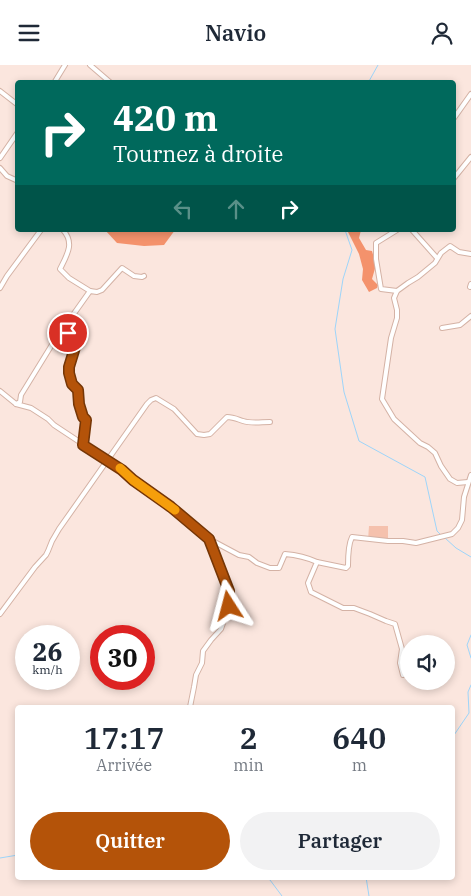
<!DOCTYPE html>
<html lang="fr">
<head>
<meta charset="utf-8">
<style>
  body { margin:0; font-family:"IBM Plex Serif",serif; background:#f2f2f3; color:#1f2937; height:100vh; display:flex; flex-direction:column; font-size:19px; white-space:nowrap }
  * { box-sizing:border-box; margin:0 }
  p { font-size:16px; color:#747a83 }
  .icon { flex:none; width:28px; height:28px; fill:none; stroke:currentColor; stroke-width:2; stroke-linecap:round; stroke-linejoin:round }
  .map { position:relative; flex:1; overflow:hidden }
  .sheet { position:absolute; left:15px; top:640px; width:440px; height:175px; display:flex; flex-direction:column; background:#fff; border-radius:5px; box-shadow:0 2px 8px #0003 }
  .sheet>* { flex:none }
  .top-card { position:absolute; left:15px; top:15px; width:441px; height:152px; border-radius:5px; box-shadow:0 2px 8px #0003; background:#00695c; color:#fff; overflow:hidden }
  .fabs { position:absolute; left:400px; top:570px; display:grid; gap:10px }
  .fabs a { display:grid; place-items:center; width:55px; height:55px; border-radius:50%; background:#fff; box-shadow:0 2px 8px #0003; font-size:25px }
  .speed { position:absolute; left:15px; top:560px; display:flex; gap:10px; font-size:25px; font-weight:700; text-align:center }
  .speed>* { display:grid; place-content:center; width:65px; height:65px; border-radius:50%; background:#fff; box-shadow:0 2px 8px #0003; line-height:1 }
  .speed small { font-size:12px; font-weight:400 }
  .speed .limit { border:8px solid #d22; background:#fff; color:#111 }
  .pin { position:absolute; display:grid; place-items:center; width:42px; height:42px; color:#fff; margin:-21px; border:2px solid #fff; border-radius:50%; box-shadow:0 1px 5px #0007 }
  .me { position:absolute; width:55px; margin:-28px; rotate:351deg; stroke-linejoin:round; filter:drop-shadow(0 0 4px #0008) }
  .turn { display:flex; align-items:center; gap:18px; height:105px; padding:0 15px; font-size:22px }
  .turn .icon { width:65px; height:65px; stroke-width:2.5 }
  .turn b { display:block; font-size:35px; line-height:42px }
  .lanes { display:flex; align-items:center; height:48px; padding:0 15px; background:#0003; justify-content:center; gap:25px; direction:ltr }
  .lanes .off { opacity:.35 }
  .eta { display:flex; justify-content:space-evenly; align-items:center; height:85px; text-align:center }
  .eta b { font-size:30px; font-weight:600; line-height:35px }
  .primary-button { display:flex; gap:10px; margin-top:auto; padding:10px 15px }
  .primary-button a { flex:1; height:58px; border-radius:30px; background:#b45309; color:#fff; font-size:20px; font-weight:600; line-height:58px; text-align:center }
  .primary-button a+a { background:#f2f2f3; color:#1f2937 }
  header { display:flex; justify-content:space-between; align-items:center; height:65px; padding:0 15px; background:#fff; font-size:22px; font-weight:600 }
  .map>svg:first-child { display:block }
  .green { fill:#f5c1ad }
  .forest { fill:#f4926c }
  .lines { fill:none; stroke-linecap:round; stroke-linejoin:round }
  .stream { stroke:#9dd5fa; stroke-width:1 }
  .minor-casing { stroke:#d4b2a5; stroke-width:6 }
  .minor { stroke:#fff; stroke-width:4 }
  .route-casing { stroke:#753606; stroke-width:12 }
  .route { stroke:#b45309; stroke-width:9 }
  .slow { stroke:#f59e0b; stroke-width:9 }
</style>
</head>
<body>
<header><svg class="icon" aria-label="menu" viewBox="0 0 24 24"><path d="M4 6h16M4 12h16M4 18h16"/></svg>Navio<svg class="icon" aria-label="person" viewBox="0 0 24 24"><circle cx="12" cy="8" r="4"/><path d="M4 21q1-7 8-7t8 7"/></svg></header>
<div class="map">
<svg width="471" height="831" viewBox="0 0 471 831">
  <rect width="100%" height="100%" fill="#fbe6de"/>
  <polygon class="green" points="369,461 388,461 388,477 368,475"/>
  <g class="forest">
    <polygon points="105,165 175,165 164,180 144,181 117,178"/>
    <polygon points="347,165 361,165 359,173 366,185 372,186 376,200 372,214 378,220 377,223 369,227 362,215 363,204 359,189"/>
  </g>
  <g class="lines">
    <g class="stream">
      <polyline points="368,18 378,0"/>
      <polyline points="345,165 352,185 343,214 335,264 344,327 359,376 425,412 437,466 442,471"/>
      <polyline points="445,473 456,483 471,492"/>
      <polyline points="471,570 467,580 471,593"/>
      <polyline points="452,673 469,648 468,627 471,620"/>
      <polyline points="0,793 18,790"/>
      <polyline points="266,812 270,815 282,831"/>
      <polyline points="366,812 369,831"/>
    </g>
    <defs>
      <g id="minor">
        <polyline points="90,0 111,18"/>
        <polyline points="54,18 65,0"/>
        <polyline points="0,26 18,40"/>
        <polyline points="454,53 471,29"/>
        <polyline points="0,93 18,67"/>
        <polyline points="0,103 7,111 18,116"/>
        <polyline points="454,113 471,92"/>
        <path d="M63,165C75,178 67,190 60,204L69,213L90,226"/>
        <polyline points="412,165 437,193"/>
        <polyline points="470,222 471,219"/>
        <polyline points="0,223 7,211 41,165"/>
        <polyline points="397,226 381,224 376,194 376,178 397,165"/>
        <path d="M65,261C68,269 73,272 76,279L69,302V308L72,319L78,325L79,339L83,352L86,355L83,380"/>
        <polyline points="442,263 460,260 471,251"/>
        <path d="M0,326L16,339L31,343L48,354L54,360L122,405L133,415L171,442L209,474L239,490L249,492L257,498L270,503H279L285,489C297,490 306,492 317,497L308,518L311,527L343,543H354L370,549L386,556L395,559L402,584L400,598L403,610"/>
        <polyline points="16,339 20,337 21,330 53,278 90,226 97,227 102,225 122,203 134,211 142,212 144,211"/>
        <polyline points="468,417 457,418 450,414 441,401 435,388 428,382 420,378 394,354 382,334 391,273 397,253 397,245 394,233 397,226 408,218 418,212 435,198 441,188 450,181 459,187 471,189"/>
        <path d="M317,497L346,503L348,501C348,491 348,480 352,472L388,476H403L416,478L452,469L458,463L462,455L464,432L471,410"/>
        <path d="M0,549L35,502L46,490L48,486L52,476L59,464L147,339L151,335L156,333L174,344L197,369L204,370L210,369L227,352C233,352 237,354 243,356C252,359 261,357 270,357"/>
        <polyline points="190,642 194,622 196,610 202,598 203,586 211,575 221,564 229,541 229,526 209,474"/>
      </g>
    </defs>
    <use href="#minor" class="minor-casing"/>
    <use href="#minor" class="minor"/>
  </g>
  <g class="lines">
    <defs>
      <polyline id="route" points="68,268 74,275 76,279 69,302 69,308 72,319 78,325 79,339 83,352 86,355 83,380 122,405 133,415 171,442 209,474 229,526 229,541"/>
    </defs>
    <use href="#route" class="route-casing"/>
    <use href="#route" class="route"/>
    <polyline class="slow" points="120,403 133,415 175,445"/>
  </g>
</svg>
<div class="fabs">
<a><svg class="icon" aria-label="sound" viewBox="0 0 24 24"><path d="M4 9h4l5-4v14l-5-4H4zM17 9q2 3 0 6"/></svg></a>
</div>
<div class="speed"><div>26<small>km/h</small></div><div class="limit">30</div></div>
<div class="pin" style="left:68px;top:268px;background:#d93025"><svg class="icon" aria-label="arrive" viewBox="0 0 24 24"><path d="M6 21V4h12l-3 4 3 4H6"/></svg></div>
<svg class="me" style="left:229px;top:541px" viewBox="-20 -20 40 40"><path d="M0-17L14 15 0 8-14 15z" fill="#b45309" stroke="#fff" stroke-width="4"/></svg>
<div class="top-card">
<div class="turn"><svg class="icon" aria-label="right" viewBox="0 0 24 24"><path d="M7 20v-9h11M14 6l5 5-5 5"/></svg><div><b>420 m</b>Tournez à droite</div></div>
<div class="lanes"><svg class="icon off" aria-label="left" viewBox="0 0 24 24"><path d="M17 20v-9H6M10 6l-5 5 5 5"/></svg><svg class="icon off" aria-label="ahead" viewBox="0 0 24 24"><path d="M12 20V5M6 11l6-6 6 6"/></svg><svg class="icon" aria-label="right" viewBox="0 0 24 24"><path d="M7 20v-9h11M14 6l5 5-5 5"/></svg></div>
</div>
<section class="sheet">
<div class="eta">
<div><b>17:17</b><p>Arrivée</p></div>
<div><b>2</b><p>min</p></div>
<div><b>640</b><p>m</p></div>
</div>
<div class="primary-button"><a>Quitter</a><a>Partager</a></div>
</section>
</div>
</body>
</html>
